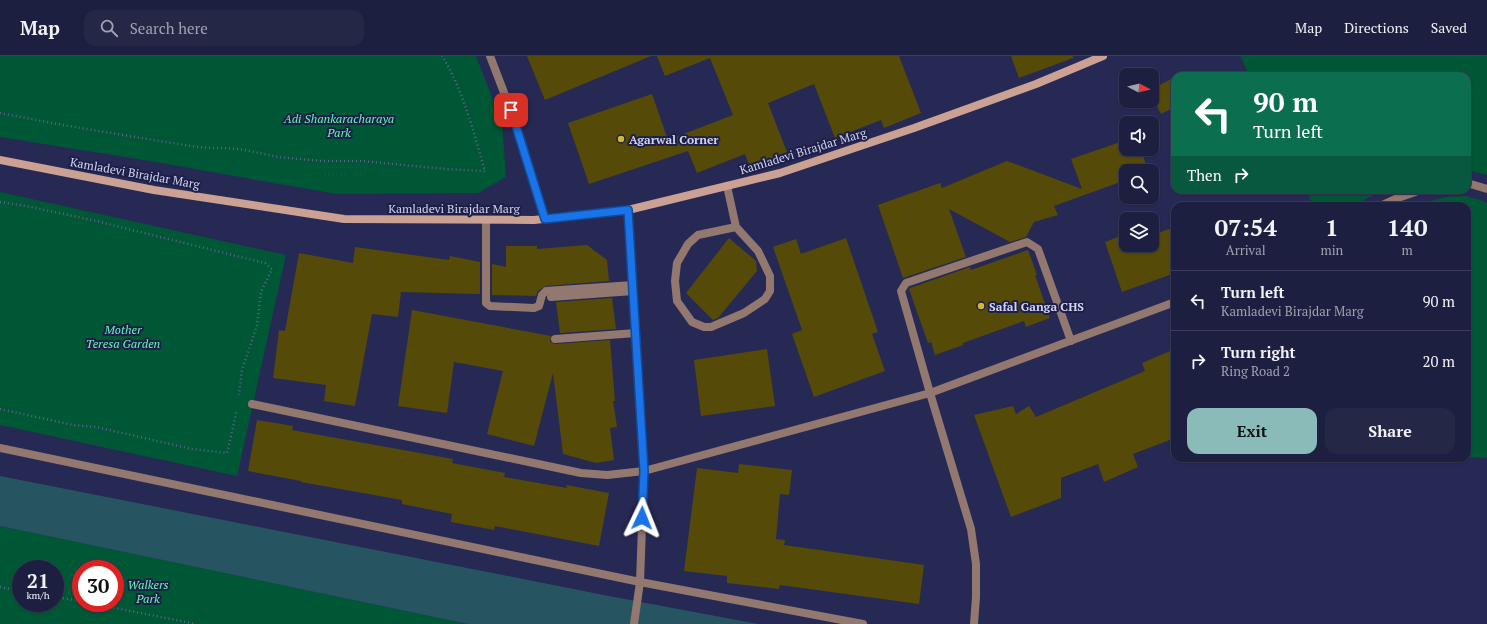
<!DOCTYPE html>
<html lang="en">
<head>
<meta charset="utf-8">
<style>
  body { margin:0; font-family:"PT Serif",serif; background:#252747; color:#f1f3f6; height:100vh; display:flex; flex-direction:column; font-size:15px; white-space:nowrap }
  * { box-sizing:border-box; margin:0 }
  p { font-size:13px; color:#a0a2b1 }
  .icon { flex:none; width:22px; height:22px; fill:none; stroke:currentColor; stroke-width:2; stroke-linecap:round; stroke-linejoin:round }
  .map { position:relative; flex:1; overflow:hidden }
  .drawer { position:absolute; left:1171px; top:146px; width:300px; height:260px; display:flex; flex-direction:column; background:#1d1f40; border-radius:12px; box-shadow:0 1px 3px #0004,0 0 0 1px #3b3d59 }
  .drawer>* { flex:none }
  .guide { position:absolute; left:1171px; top:16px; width:300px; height:122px; border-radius:12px; box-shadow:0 1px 3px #0004,0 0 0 1px #3b3d59; background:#0b6e4f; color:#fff; overflow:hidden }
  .needle { width:26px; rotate:97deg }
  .controls { position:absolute; left:1119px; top:12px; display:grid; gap:8px }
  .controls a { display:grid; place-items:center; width:40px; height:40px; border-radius:8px; background:#1d1f40; box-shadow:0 1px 3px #0004,0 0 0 1px #3b3d59; font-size:20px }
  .speed { position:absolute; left:12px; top:504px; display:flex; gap:8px; font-size:20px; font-weight:700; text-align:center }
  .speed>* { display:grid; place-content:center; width:52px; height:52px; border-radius:50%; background:#1d1f40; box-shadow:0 1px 3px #0004,0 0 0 1px #3b3d59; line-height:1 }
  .speed small { font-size:10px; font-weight:400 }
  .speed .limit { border:6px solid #d22; background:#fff; color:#111 }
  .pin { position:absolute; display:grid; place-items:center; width:34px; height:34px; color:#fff; margin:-17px; border-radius:8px; box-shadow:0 2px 6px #0006 }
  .me { position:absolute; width:44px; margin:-22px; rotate:2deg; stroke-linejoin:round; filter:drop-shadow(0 0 3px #0008) }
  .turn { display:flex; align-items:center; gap:14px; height:84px; padding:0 16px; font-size:18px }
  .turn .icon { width:52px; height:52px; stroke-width:2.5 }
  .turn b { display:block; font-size:28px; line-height:34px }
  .then { display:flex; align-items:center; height:38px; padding:0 16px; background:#0003; gap:8px; font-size:15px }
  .eta { display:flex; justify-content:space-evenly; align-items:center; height:68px; text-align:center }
  .eta b { font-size:24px; font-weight:600; line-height:28px }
  .button { display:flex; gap:8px; margin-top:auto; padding:8px 16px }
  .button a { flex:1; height:46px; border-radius:12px; background:#8bbbb9; color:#111; font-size:16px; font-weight:600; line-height:46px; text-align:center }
  .button a+a { background:#252747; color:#f1f3f6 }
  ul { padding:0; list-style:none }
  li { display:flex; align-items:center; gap:12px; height:60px; padding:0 16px; border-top:1px solid #3b3d59 }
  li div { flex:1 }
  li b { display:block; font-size:15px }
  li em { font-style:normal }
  header { display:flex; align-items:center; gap:24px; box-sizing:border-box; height:56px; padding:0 20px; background:#1d1f40; border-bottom:1px solid #3b3d59 }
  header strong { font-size:19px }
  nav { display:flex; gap:22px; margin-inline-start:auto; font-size:14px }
  .search { width:280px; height:36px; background:#252747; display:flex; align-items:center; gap:10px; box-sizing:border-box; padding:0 14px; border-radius:12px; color:#a0a2b1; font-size:15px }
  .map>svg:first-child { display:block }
  .green { fill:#005735; fill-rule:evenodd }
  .water { fill:#275461 }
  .building { fill:#554a08 }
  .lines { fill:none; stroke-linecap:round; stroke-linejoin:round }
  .path { stroke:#5f6289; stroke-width:2.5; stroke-dasharray:1 3; stroke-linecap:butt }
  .street { stroke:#92786f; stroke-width:8 }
  .secondary { stroke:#caa193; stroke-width:8 }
  .route-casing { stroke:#114b97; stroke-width:10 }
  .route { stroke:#1a73e8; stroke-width:7 }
  .poi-dot { fill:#cfb837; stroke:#1e1f49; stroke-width:1.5 }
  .labels { text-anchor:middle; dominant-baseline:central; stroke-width:4; stroke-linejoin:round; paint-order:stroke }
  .park-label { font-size:12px; font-style:italic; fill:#64f9b1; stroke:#1e1f49 }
  .poi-label { font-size:12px; font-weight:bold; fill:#d1d5f1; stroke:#1e1f49; text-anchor:start }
  .street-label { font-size:12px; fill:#d1d5f1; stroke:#1e1f49 }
</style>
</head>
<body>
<header>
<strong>Map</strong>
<div class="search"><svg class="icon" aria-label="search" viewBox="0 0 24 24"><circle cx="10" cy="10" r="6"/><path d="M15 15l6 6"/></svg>Search here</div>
<nav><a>Map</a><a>Directions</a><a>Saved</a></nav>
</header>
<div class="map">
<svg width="1487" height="568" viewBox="0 0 1487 568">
  <rect width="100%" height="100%" fill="#272955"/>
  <g class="green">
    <polygon points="0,0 476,0 502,67 506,121 478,137 337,138 144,104 0,81"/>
    <polygon points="1240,0 1487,0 1487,119 1467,114 1467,20 1250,20"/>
    <polygon points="1306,134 1384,134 1351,150 1314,150"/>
    <polygon points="0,136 286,199 237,420 0,369"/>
    <polygon points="1465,140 1480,144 1487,147 1487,402 1467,401 1467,150 1413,150 1446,141"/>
    <path d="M0,470L468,568H0ZM21,513H55V547H21ZM81,513H115V547H81Z"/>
  </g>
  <polygon class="water" points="0,420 614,541 758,568 468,568 0,470"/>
  <g class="building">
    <polygon points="527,0 651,0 545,44"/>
    <polygon points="657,0 899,0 921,57 884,72 881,64 835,82 814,28 768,47 787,96 750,111 745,98 697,117 688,95 589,128 568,67 652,38 668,84 733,59 710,2 665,20"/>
    <polygon points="1011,0 1073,0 1073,2 1019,22"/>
    <polygon points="1175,21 1175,51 1161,58 1152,40 1152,33"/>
    <polygon points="1126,84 1126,93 1141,93 1148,115 1126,115 1126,124 1054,150 1058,159 1034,166 1026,181 1010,186 949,153 966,201 903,222 878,149 940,127 942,132 1007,105 1082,133 1071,103"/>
    <polygon points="1175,171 1175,217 1122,236 1105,186 1123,179 1126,189 1152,189 1152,179"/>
    <polygon points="729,182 756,205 757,215 718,262 713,264 686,237"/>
    <polygon points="846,182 878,276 872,278 885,315 814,341 792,278 802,274 773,191 796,183 801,198"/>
    <polygon points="587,189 607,204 609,225 546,230 538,235 536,240 492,239 492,208 506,211 506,190 537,190 537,193"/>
    <polygon points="355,191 449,204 450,200 480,206 480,238 401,236 398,261 372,258 355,350 324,345 326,329 273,322 279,274 285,275 299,197 353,207"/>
    <polygon points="1028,194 1037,219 1035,219 1050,262 1026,271 1024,265 963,287 963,289 935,299 931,286 928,287 909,233 910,232 970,211 971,214"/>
    <polygon points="612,242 616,273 560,277 556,246"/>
    <polygon points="412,254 551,280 550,286 555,288 610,284 615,345 613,345 617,371 610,372 614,404 596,407 563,398 553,317 534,390 487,378 503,315 454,306 447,357 398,350"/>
    <polygon points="767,293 775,350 701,360 694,304"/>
    <polygon points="1175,293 1175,382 1133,398 1138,411 1104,426 1098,408 1061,422 1061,442 1011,461 974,359 1013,350 1016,358 1029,350 1036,361 1145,315 1142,307"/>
    <polygon points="257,364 293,370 292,374 453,403 452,407 505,417 504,421 567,432 566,429 609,437 599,490 495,470 494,474 451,466 452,458 402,448 402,444 301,426 301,425 248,415"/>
    <polygon points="739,408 792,414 789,439 780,438 776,483 785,484 784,489 924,509 919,548 780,529 779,533 727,527 727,520 684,515 697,412 738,417"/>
  </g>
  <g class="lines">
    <g class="path">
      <path d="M0,57L57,68L135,81L197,91L240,93L278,101L322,105H362L445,113L485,115C474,78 463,33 442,0"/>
      <polyline points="0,146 26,150 92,164 265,207 272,213 261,236 257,269 242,314 239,339"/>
      <polyline points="0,353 73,369 96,371 192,393 227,397 237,354"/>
      <polyline points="0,531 21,535"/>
      <polyline points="55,541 81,545"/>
      <polyline points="90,547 196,568"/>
    </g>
    <g class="street">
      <polyline points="490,0 516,68 545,163"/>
      <polyline points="1467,127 1487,133"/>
      <polyline points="727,130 736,171 758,195 770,220 770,235 765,243 744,257 711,271 704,271 692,266 677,245 675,225 677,207 688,188 698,179 736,171"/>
      <polyline points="1380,150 1395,143 1421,134"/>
      <polyline points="628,154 644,415 640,526 634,568"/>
      <polyline points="486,164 486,247 490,250 534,252 539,250 542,239 546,235 633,229"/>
      <polyline points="551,241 633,235"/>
      <polyline points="555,283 636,277"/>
      <polyline points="252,348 581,417 607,419 644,415 930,337 1175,246"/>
      <polyline points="0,392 640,526 863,568"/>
      <polyline points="974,568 976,541 976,508 971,473 930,337 901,235 906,227 1027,186 1038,193 1071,285"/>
    </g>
    <polyline class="secondary" points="0,104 154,134 344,163 534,164 628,154 780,117 914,72 1036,28 1103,0"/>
  </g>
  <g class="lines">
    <defs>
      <polyline id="route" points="511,54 545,163 628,154 644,415 642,462"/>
    </defs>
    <use href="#route" class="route-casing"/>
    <use href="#route" class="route"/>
  </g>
  <g class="poi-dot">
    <circle cx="621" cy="83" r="4"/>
    <circle cx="981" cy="250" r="4"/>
  </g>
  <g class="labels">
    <g class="park-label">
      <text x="339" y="62">Adi Shankaracharaya<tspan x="339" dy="14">Park</tspan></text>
      <text x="123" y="273">Mother<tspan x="123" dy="14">Teresa Garden</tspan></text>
      <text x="148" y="528">Walkers<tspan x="148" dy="14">Park</tspan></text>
    </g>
    <g class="poi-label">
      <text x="629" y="83">Agarwal Corner</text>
      <text x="989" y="250">Safal Ganga CHS</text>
    </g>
    <g class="street-label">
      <text transform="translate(803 95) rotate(-17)">Kamladevi Birajdar Marg</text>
      <text transform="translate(135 117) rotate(10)">Kamladevi Birajdar Marg</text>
      <text x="454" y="152">Kamladevi Birajdar Marg</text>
    </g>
  </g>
</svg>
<div class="controls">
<a><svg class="needle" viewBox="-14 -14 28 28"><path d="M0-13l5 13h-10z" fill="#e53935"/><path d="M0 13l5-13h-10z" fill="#a0a2b1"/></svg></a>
<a><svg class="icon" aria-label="sound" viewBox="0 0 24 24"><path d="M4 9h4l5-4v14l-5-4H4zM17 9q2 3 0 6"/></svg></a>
<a><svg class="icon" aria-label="search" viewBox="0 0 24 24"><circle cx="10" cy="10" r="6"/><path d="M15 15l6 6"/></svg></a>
<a><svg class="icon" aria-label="layers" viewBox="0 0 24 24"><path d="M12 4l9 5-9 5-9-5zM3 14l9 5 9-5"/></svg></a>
</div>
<div class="speed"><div>21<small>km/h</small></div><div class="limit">30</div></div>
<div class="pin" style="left:511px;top:54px;background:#d93025"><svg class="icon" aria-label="arrive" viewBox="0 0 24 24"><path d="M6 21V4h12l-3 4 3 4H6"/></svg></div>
<svg class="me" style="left:642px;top:462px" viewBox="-20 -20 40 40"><path d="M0-17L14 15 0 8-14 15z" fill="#1a73e8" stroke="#fff" stroke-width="4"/></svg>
<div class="guide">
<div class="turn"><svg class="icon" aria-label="left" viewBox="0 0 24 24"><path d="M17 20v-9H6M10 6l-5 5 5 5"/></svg><div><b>90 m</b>Turn left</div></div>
<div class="then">Then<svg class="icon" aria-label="right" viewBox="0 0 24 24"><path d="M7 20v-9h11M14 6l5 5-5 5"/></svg></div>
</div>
<section class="drawer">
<div class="eta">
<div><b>07:54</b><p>Arrival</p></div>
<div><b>1</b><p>min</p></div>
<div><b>140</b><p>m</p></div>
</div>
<ul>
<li><svg class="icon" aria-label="left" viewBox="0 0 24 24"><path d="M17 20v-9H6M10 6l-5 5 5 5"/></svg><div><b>Turn left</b><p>Kamladevi Birajdar Marg</p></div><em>90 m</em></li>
<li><svg class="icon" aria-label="right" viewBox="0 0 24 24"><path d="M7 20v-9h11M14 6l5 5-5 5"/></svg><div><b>Turn right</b><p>Ring Road 2</p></div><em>20 m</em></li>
</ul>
<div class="button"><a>Exit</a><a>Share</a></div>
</section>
</div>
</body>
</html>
